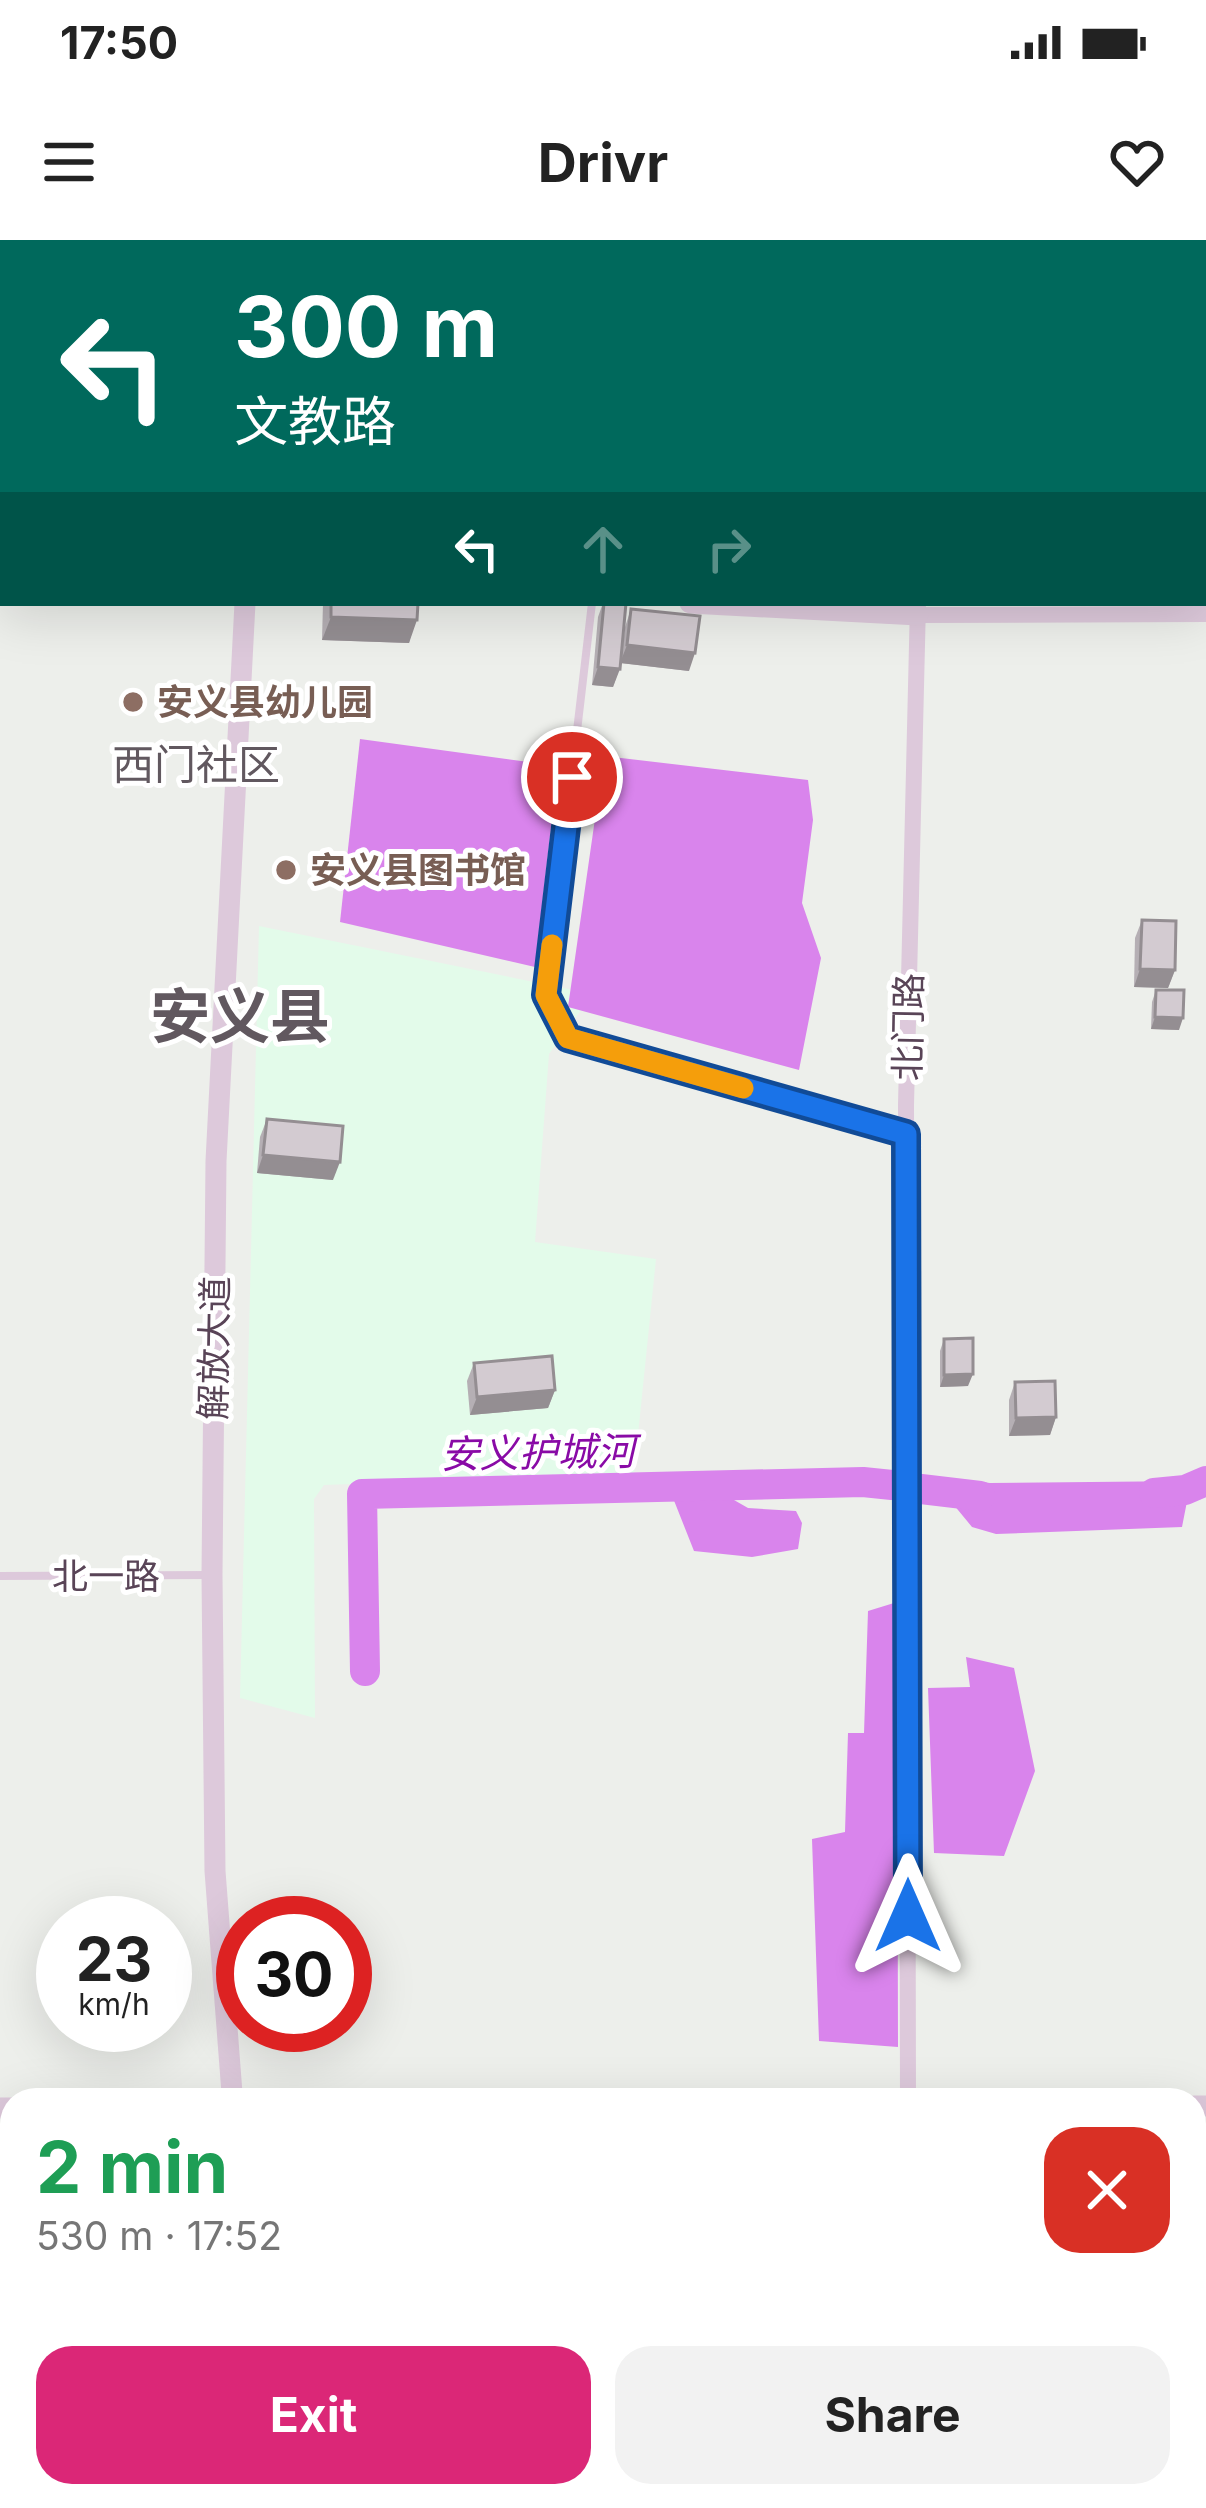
<!DOCTYPE html>
<html lang="en">
<head>
<meta charset="utf-8">
<style>
  body { margin:0; font-family:Inter,"Noto Sans SC",sans-serif; background:#f2f2f2; color:#222; height:100vh; display:flex; flex-direction:column; font-size:45px; white-space:nowrap }
  * { box-sizing:border-box; margin:0 }
  p { font-size:39px; color:#767676 }
  .icon { flex:none; width:66px; height:66px; fill:none; stroke:currentColor; stroke-width:2; stroke-linecap:round; stroke-linejoin:round }
  .map { position:relative; flex:1; overflow:hidden }
  .panel { position:absolute; left:0px; top:1848px; width:1206px; height:420px; display:flex; flex-direction:column; background:#fff; border-radius:36px 36px 0 0; box-shadow:0 12px 48px #0002 }
  .panel>* { flex:none }
  .top-card { position:absolute; left:0px; top:0px; width:1206px; height:366px; box-shadow:0 12px 48px #0002; background:#00695c; color:#fff; overflow:hidden }
  .speed { position:absolute; left:36px; top:1656px; display:flex; gap:24px; font-size:60px; font-weight:700; text-align:center }
  .speed>* { display:grid; place-content:center; width:156px; height:156px; border-radius:50%; background:#fff; box-shadow:0 12px 48px #0002; line-height:1 }
  .speed small { font-size:30px; font-weight:400 }
  .speed .limit { border:18px solid #d22; background:#fff; color:#111 }
  .pin { position:absolute; display:grid; place-items:center; width:102px; height:102px; color:#fff; margin:-51px; border:6px solid #fff; border-radius:50%; box-shadow:0 3px 12px #0007 }
  .me { position:absolute; width:132px; margin:-66px; rotate:0deg; stroke-linejoin:round; filter:drop-shadow(0 0 9px #0008) }
  .turn { display:flex; align-items:center; gap:42px; height:252px; padding:0 36px; font-size:54px }
  .turn .icon { width:156px; height:156px; stroke-width:2.5 }
  .turn b { display:block; font-size:84px; line-height:102px }
  .lanes { display:flex; align-items:center; height:114px; padding:0 36px; background:#0003; justify-content:center; gap:60px; direction:ltr }
  .lanes .off { opacity:.35 }
  .round { display:grid; place-items:center; flex:none; width:126px; height:126px; border-radius:36px; background:#f2f2f2 }
  .overview { display:flex; align-items:center; justify-content:space-between; height:204px; padding:0 36px }
  h1 { font-size:72px; font-weight:700; line-height:90px; color:#1e9e55 }
  .cta { display:flex; gap:24px; margin-top:auto; padding:24px 36px }
  .cta a { flex:1; height:138px; border-radius:36px; background:#db2777; color:#fff; font-size:48px; font-weight:700; line-height:138px; text-align:center }
  .cta a+a { background:#f2f2f2; color:#222 }
  .status { display:flex; justify-content:space-between; align-items:center; height:84px; padding:0 60px; background:#fff; direction:ltr }
  .status svg { height:33px; fill:currentColor }
  header { display:flex; justify-content:space-between; align-items:center; height:156px; padding:0 36px; background:#fff; font-size:54px; font-weight:700 }
  .map>svg:first-child { display:block }
  .commercial { fill:#e3fbea }
  .education { fill:#dee0dc }
  .water { fill:#d984ec }
  .lines { fill:none; stroke-linecap:round; stroke-linejoin:round }
  .river { stroke:#d984ec; stroke-width:30 }
  .service { stroke:#ddc9db; stroke-width:8 }
  .minor { stroke:#ddc9db; stroke-width:16 }
  .tertiary { stroke:#ddc9db; stroke-width:21 }
  .wall { fill:#b5afb4 }
  .shaded-wall { fill:#948e92 }
  .building { fill:#d3cbd1; stroke:#948e92; stroke-width:3 }
  .route-casing { stroke:#114b97; stroke-width:30 }
  .route { stroke:#1a73e8; stroke-width:21 }
  .slow { stroke:#f59e0b; stroke-width:21 }
  .education-dot { fill:#8d6e63; stroke:#fff; stroke-width:4.5 }
  .labels { text-anchor:middle; dominant-baseline:central; stroke-width:10; stroke-linejoin:round; paint-order:stroke }
  .education-label { font-size:36px; font-weight:bold; fill:#785e54; stroke:#fff; text-anchor:start }
  .street-label { font-size:36px; fill:#594457; stroke:#fff }
  .water-label { font-size:39px; font-style:italic; fill:#890aa6; stroke:#fff }
  .quarter-label { font-size:42px; fill:#61585f; stroke:#fff }
  .town-label { font-size:60px; font-weight:bold; fill:#61585f; stroke:#fff }
</style>
</head>
<body>
<div class="status"><b>17:50</b><svg viewBox="0 0 49 12"><path d="M0 12V9h3v3zM5 12V6h3v6zM10 12V3h3v9zM15 12V0h3v12zM26 1h20v11H26zM47 4h2v5h-2z"/></svg></div>
<header><svg class="icon" aria-label="menu" viewBox="0 0 24 24"><path d="M4 6h16M4 12h16M4 18h16"/></svg>Drivr<svg class="icon" aria-label="heart" viewBox="0 0 24 24"><path d="M12 20l-8-8c-3-5 5-10 8-4 3-6 11-1 8 4z"/></svg></header>
<div class="map">
<svg width="1206" height="2268" viewBox="0 0 1206 2268">
  <rect width="100%" height="100%" fill="#edefeb"/>
  <polygon class="commercial" points="259,686 593,754 549,814 535,1002 656,1019 634,1234 324,1245 314,1259 315,1478 240,1458"/>
  <polygon class="education" points="370,0 796,0 370,3"/>
  <g class="water">
    <polygon points="360,499 558,526 535,727 340,682"/>
    <polygon points="604,516 808,540 813,580 802,663 821,718 799,830 568,767"/>
    <polygon points="930,1236 990,1243 1191,1241 1182,1287 996,1294 972,1287"/>
    <polygon points="714,1255 734,1260 748,1268 796,1271 802,1283 798,1309 752,1317 694,1311 673,1258"/>
    <polygon points="897,1348 898,1807 819,1801 812,1599 845,1592 848,1493 864,1493 868,1371 894,1363"/>
    <polygon points="966,1417 1014,1428 1035,1531 1004,1616 934,1613 928,1448 970,1447"/>
  </g>
  <g class="lines">
    <g class="river">
      <polyline points="921,1249 980,1256"/>
      <polyline points="1154,1253 1185,1250 1206,1241"/>
      <polyline points="365,1431 362,1254 863,1242 892,1245"/>
    </g>
    <g class="service">
      <polyline points="0,49 3,49"/>
      <polyline points="592,363 546,755 568,798 902,893"/>
      <polyline points="0,1336 208,1335"/>
    </g>
    <g class="minor">
      <polyline points="922,3 922,0"/>
      <polyline points="918,375 1206,374"/>
      <polyline points="908,1860 906,865 918,363"/>
      <polyline points="261,2256 262,2268"/>
      <polyline points="914,2256 914,2268"/>
    </g>
    <g class="tertiary">
      <polyline points="251,3 251,0"/>
      <polyline points="0,297 3,297"/>
      <polyline points="690,363 918,375"/>
      <polyline points="232,1853 215,1631 212,1335 216,921 245,363"/>
      <polyline points="1194,1866 1206,1866"/>
      <polyline points="0,1868 12,1868"/>
    </g>
  </g>
  <g class="wall">
    <polygon points="323,363 418,363 409,403 322,400"/>
    <polygon points="603,363 626,363 621,423 625,387 631,369 689,431 621,423 613,447 592,445 598,377"/>
    <polygon points="1142,680 1175,730 1168,748 1134,747 1135,698"/>
    <polygon points="1156,750 1179,790 1151,789 1152,762"/>
    <polygon points="267,879 333,940 257,933 260,897"/>
    <polygon points="944,1099 968,1146 940,1147 940,1111"/>
    <polygon points="474,1123 555,1150 548,1168 470,1175 467,1141"/>
    <polygon points="1015,1142 1056,1177 1050,1195 1009,1196 1009,1160"/>
  </g>
  <g class="shaded-wall">
    <polygon points="331,377 417,380 409,403 322,400"/>
    <polygon points="627,405 695,413 689,431 620,423"/>
    <polygon points="598,427 620,429 613,447 592,445"/>
    <polygon points="1140,729 1175,730 1168,748 1134,747"/>
    <polygon points="1155,777 1183,778 1179,790 1151,789"/>
    <polygon points="263,915 340,922 333,940 257,933"/>
    <polygon points="973,1134 968,1146 940,1147 944,1135"/>
    <polygon points="555,1150 548,1168 470,1175 477,1157"/>
    <polygon points="1056,1177 1050,1195 1009,1196 1016,1178"/>
  </g>
  <g class="building">
    <polygon points="331,363 418,363 417,380 331,377"/>
    <polygon points="604,363 626,363 620,429 598,427"/>
    <polygon points="631,369 700,376 695,413 627,405"/>
    <polygon points="1142,680 1176,681 1175,730 1140,729"/>
    <polygon points="1156,750 1184,750 1183,778 1155,777"/>
    <polygon points="267,879 343,886 340,922 263,915"/>
    <polygon points="973,1098 973,1134 944,1135 944,1099"/>
    <polygon points="552,1116 555,1150 477,1157 474,1123"/>
    <polygon points="1055,1141 1056,1177 1016,1178 1015,1142"/>
  </g>
  <g class="lines">
    <defs>
      <polyline id="route" points="572,537 546,755 568,798 906,894 908,1676"/>
    </defs>
    <use href="#route" class="route-casing"/>
    <use href="#route" class="route"/>
    <polyline class="slow" points="552,705 546,755 568,798 743,848"/>
  </g>
  <g class="education-dot">
    <circle cx="133" cy="462" r="12"/>
    <circle cx="286" cy="630" r="12"/>
  </g>
  <g class="labels">
    <g class="education-label">
      <text x="157" y="462">安义县幼儿园</text>
      <text x="310" y="630">安义县图书馆</text>
    </g>
    <g class="street-label">
      <text transform="translate(908 787) rotate(-89)">北门路</text>
      <text transform="translate(214 1108) rotate(-89)">解放大道</text>
      <text x="106" y="1336">北一路</text>
    </g>
    <g class="water-label">
      <text transform="translate(538 1212) rotate(-1)">安义护城河</text>
    </g>
    <g class="quarter-label">
      <text x="196" y="524">西门社区</text>
    </g>
    <g class="town-label">
      <text x="240" y="776">安义县</text>
    </g>
  </g>
</svg>
<div class="speed"><div>23<small>km/h</small></div><div class="limit">30</div></div>
<div class="pin" style="left:572px;top:537px;background:#d93025"><svg class="icon" aria-label="arrive" viewBox="0 0 24 24"><path d="M6 21V4h12l-3 4 3 4H6"/></svg></div>
<svg class="me" style="left:908px;top:1676px" viewBox="-20 -20 40 40"><path d="M0-17L14 15 0 8-14 15z" fill="#1a73e8" stroke="#fff" stroke-width="4"/></svg>
<div class="top-card">
<div class="turn"><svg class="icon" aria-label="left" viewBox="0 0 24 24"><path d="M17 20v-9H6M10 6l-5 5 5 5"/></svg><div><b>300 m</b>文教路</div></div>
<div class="lanes"><svg class="icon" aria-label="left" viewBox="0 0 24 24"><path d="M17 20v-9H6M10 6l-5 5 5 5"/></svg><svg class="icon off" aria-label="ahead" viewBox="0 0 24 24"><path d="M12 20V5M6 11l6-6 6 6"/></svg><svg class="icon off" aria-label="right" viewBox="0 0 24 24"><path d="M7 20v-9h11M14 6l5 5-5 5"/></svg></div>
</div>
<section class="panel">
<div class="overview"><div><h1>2 min</h1><p>530 m · 17:52</p></div><a class="round" style="background:#d93025;color:#fff"><svg class="icon" aria-label="close" viewBox="0 0 24 24"><path d="M6 6l12 12M18 6L6 18"/></svg></a></div>
<div class="cta"><a>Exit</a><a>Share</a></div>
</section>
</div>
</body>
</html>
